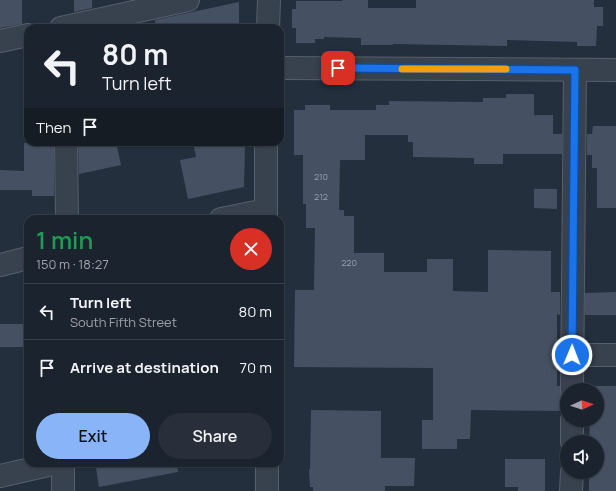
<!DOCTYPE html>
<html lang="en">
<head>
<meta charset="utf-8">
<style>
  body { margin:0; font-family:Manrope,sans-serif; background:#282f3a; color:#f1f3f6; height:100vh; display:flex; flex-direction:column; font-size:15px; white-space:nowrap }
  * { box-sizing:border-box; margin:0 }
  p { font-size:13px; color:#a0a4aa }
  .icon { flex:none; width:22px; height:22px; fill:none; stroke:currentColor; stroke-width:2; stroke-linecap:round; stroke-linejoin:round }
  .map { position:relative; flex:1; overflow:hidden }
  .details { position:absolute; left:24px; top:215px; width:260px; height:252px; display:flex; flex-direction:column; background:#1b232e; border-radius:12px; box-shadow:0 1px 3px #0004,0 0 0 1px #39404a }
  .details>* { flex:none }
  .guide { position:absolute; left:24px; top:24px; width:260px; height:122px; border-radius:12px; box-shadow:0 1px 3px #0004,0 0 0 1px #39404a; background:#1b232e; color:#f1f3f6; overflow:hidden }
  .needle { width:26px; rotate:87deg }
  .controls { position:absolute; left:560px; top:383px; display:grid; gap:8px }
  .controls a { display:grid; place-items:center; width:44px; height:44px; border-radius:50%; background:#1b232e; box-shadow:0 1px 3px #0004,0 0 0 1px #39404a; font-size:20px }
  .pin { position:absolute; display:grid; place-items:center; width:34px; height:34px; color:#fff; margin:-17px; border-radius:8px; box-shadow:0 2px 6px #0006 }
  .me { position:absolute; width:44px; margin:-22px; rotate:1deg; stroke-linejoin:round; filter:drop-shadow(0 0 3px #0008) }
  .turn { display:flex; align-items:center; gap:14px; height:84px; padding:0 12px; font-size:18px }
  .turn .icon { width:52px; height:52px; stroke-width:2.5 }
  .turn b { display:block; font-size:28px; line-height:34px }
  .then { display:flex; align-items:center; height:38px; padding:0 12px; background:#0003; gap:8px; font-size:15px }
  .round { display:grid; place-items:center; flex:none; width:42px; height:42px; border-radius:21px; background:#282f3a }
  .overview { display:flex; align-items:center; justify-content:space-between; height:68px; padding:0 12px }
  h1 { font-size:24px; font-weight:600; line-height:30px; color:#1e9e55 }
  .action { display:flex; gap:8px; margin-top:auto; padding:8px 12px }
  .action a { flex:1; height:46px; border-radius:24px; background:#8ab4f8; color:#111; font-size:16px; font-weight:600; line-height:46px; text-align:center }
  .action a+a { background:#282f3a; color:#f1f3f6 }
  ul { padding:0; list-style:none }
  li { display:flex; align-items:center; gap:12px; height:56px; padding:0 12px; border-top:1px solid #39404a }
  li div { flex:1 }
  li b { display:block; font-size:15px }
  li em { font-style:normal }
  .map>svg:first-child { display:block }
  .building { fill:#455162 }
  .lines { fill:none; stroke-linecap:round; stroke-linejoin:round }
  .minor-casing { stroke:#565f6c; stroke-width:24 }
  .minor { stroke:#38414e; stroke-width:22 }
  .route-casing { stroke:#114b97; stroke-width:10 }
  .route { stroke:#1a73e8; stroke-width:7 }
  .slow { stroke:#f59e0b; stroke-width:7 }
  .labels { text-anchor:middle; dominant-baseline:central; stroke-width:3.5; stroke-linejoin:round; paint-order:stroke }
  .number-label { font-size:9px; fill:#98a1af }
</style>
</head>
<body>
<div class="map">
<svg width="616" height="491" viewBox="0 0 616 491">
  <rect width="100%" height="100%" fill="#242f3e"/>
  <g class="building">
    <polygon points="0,0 22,0 22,24 0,28"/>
    <polygon points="74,0 92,0 92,8 74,12"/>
    <polygon points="342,0 368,0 368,8 416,8 416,0 594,0 594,7 603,7 603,26 597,26 596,46 577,46 577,42 507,40 507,46 393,44 393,45 361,45 361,38 324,37 324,39 315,39 315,43 296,43 296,28 292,28 292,9 296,9 296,1 342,1"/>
    <polygon points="239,2 239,28 156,28 155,20"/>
    <polygon points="506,94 534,94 534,115 553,115 553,134 562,134 562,154 503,154 503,164 474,164 474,158 413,157 413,142 408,142 408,135 365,135 365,160 340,160 339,210 344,210 344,216 354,216 354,253 384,253 384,272 427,272 427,259 453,259 453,291 488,292 488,250 551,251 551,292 560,292 560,315 557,314 557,386 560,386 561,396 567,401 567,409 564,411 471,410 470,439 457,439 457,449 422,449 422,420 433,420 433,368 294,367 295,290 314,290 315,228 306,228 306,204 303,204 303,155 294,155 294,110 305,110 305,105 330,105 330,110 376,110 376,105 389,105 389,101 483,102 483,98 506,98"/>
    <polygon points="593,126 616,126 616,208 597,208 597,168 592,168 592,155 587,155 587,134 592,134"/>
    <polygon points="78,142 116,142 121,165 79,174"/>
    <polygon points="193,142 215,142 216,147 238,142 245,142 244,187 188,199 180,160 196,157"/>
    <polygon points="24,143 54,143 54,196 32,196 32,190 0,190 0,170 24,171"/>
    <polygon points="534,189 557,189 557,209 534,208"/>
    <polygon points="616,292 616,315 585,315 585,293"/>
    <rect x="0" y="324" width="28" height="23"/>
    <polygon points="585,386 616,386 616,491 589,491 589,472 597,472 597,442 589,442 590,420 597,420 597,390 584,390"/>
    <polygon points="311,410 381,411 381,458 415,458 414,486 385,486 385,491 313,491 313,487 310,487 309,469 310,469"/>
    <polygon points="505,459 545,459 545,491 518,491 518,487 505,487"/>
    <polygon points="119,463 177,463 178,472 99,487 96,468"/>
  </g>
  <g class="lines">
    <defs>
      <g id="minor">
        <polyline points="61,28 188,0"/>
        <polyline points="268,28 269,0"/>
        <polyline points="0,41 28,35"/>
        <polyline points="280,68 616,70"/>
        <polyline points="66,142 67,219"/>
        <polyline points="221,219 266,210"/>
        <polyline points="266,219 266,142"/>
        <polyline points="0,265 28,258"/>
        <polyline points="572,355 616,355"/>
        <polyline points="572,390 575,70"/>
        <polyline points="572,442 572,420"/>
        <polyline points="0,476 57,463"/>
        <polyline points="63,491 63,463"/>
        <polyline points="267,491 267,463"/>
        <polyline points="571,491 572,472"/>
      </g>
    </defs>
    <use href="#minor" class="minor-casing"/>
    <use href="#minor" class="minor"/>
  </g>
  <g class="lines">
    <defs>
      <polyline id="route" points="338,68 575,70 572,355"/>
    </defs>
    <use href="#route" class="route-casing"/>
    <use href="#route" class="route"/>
    <polyline class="slow" points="402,69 506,69"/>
  </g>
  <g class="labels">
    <g class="number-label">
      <text x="321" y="176">210</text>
      <text x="321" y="196">212</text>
      <text x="349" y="262">220</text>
    </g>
  </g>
</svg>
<div class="controls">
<a><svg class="needle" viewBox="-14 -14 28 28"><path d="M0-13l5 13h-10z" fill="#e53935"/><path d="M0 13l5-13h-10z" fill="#a0a4aa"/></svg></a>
<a><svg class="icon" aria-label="sound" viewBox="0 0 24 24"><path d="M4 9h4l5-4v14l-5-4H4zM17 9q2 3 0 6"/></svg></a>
</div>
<div class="pin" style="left:338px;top:68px;background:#d93025"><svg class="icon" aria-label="arrive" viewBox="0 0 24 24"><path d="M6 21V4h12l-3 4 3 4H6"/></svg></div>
<svg class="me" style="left:572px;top:355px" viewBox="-20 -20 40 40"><circle r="17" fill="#1a73e8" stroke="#fff" stroke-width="3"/><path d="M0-11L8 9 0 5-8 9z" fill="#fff"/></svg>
<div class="guide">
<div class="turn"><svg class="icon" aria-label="left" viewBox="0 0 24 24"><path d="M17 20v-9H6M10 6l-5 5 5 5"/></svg><div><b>80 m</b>Turn left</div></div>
<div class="then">Then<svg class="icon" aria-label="arrive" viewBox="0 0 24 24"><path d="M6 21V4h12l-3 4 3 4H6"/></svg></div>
</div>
<section class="details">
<div class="overview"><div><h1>1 min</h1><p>150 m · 18:27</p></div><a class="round" style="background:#d93025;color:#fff"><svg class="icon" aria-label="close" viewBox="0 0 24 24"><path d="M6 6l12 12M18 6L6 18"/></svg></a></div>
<ul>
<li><svg class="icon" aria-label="left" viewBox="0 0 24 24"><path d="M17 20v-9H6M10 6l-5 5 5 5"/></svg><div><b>Turn left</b><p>South Fifth Street</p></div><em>80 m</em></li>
<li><svg class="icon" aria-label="arrive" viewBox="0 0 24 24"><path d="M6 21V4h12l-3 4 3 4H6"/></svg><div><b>Arrive at destination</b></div><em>70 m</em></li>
</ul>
<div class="action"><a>Exit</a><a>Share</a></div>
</section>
</div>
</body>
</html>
